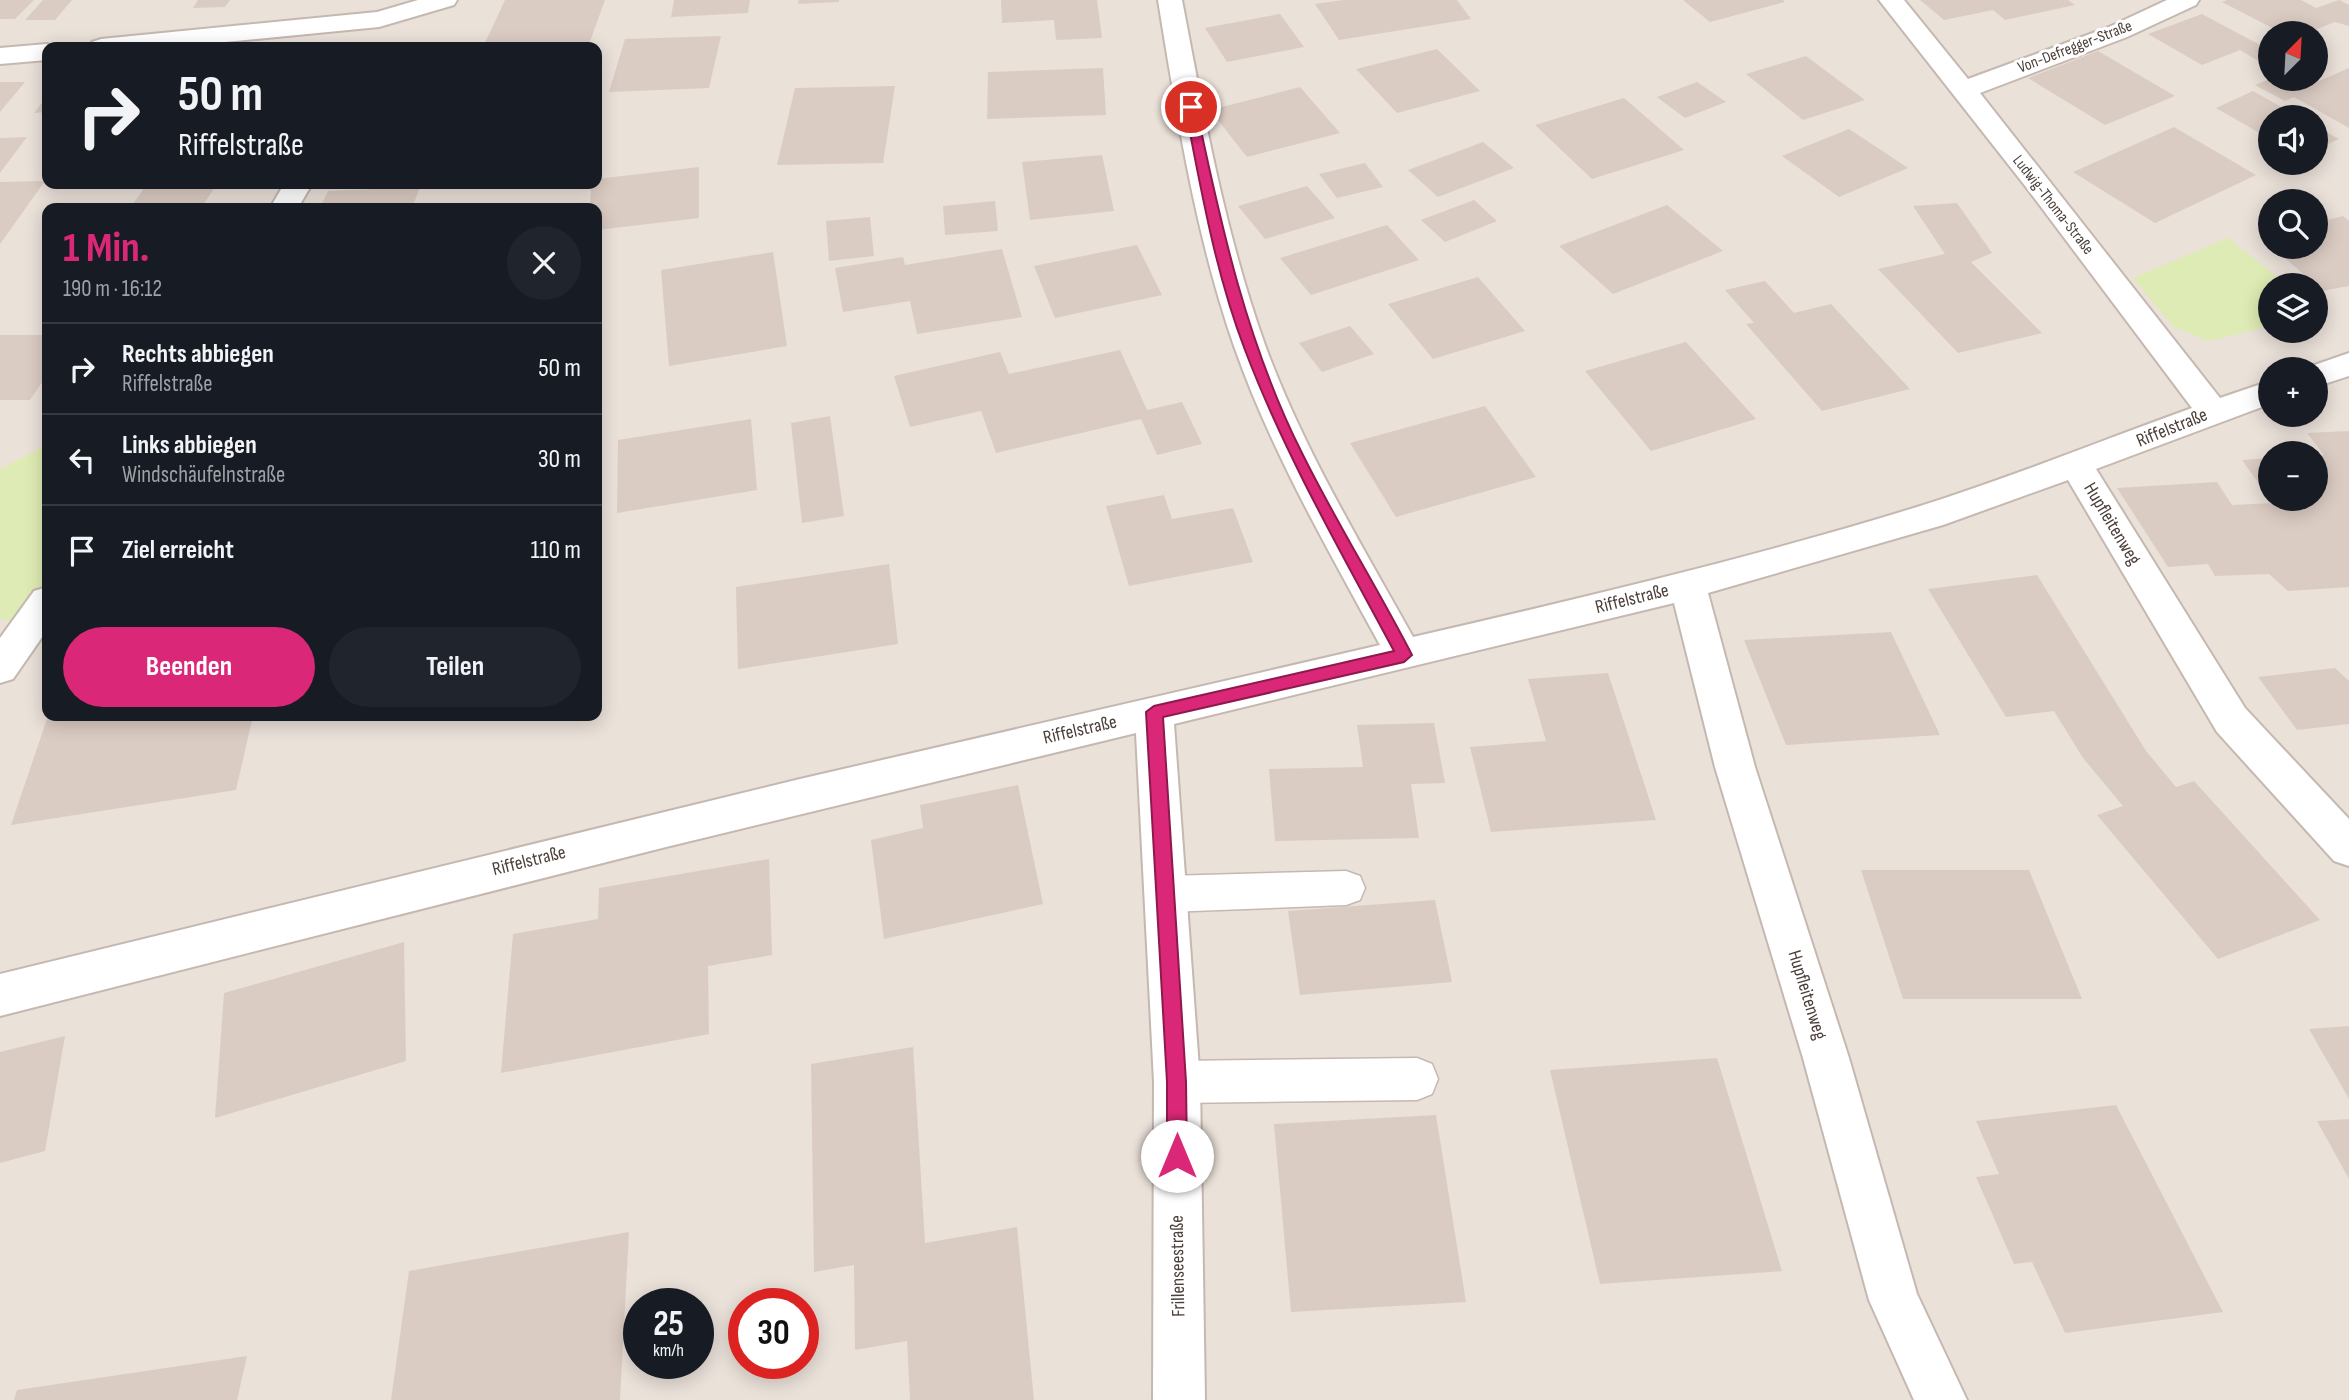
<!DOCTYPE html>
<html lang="de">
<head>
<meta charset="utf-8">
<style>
  body { margin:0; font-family:"Sofia Sans Condensed",sans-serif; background:#20242c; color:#f1f3f6; height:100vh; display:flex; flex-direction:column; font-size:26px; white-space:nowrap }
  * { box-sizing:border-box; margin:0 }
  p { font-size:23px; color:#9ea1a6 }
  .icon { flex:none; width:38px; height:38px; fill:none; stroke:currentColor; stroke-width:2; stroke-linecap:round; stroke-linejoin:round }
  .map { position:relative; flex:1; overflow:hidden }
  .details { position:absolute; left:42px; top:203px; width:560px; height:518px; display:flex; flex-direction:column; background:#171b24; border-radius:14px; box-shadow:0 4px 18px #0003 }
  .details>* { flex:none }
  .top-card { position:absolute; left:42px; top:42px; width:560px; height:147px; border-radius:14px; box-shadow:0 4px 18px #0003; background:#171b24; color:#f1f3f6; overflow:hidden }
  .needle { width:46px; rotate:24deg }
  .buttons { position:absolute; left:2258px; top:21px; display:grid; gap:14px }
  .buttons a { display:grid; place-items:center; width:70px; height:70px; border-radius:50%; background:#171b24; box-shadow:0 4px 18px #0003; font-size:35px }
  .speed { position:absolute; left:623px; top:1288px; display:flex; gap:14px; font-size:35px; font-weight:700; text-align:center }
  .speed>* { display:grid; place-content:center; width:91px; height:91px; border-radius:50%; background:#171b24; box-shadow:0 4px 18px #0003; line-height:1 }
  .speed small { font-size:18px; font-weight:400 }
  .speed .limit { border:10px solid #d22; background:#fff; color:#111 }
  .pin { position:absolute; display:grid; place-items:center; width:60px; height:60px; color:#fff; margin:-30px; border:4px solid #fff; border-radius:50%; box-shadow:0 2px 7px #0007 }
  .me { position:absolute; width:77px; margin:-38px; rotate:0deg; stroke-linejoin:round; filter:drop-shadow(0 0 5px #0008) }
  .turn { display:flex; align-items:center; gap:24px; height:147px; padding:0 21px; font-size:32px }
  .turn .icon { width:91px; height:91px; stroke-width:2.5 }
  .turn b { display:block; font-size:49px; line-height:60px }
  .round { display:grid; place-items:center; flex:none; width:74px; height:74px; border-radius:37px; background:#20242c }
  .summary { display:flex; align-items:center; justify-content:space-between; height:119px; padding:0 21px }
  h1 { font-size:42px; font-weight:700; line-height:52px; color:#db2777 }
  .primary-button { display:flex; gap:14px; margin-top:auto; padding:14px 21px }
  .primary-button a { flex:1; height:80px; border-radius:42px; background:#db2777; color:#fff; font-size:28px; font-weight:700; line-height:80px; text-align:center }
  .primary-button a+a { background:#20242c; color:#f1f3f6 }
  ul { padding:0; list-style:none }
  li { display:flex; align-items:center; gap:21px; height:91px; padding:0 21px; border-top:2px solid #363941 }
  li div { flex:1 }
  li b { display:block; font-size:26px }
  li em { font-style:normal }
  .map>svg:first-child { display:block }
  .residential { fill:#eae1d9; fill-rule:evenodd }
  .green { fill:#dfebb4 }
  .building { fill:#dbccc3 }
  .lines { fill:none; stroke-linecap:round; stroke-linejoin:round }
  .service-casing { stroke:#c5b8b0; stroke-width:3 }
  .minor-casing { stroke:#c5b8b0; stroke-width:4 }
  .service { fill:#fff; fill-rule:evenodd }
  .minor { fill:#fff; fill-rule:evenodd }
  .route { fill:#db2777; stroke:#8e194d; stroke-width:2 }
  .labels { text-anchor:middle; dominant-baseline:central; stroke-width:6; stroke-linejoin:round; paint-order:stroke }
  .far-street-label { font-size:16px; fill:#4b3f39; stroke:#fff }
  .street-label { font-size:19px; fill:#4b3f39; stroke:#fff }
</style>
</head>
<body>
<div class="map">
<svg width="2349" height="1400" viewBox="0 0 2349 1400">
  <rect width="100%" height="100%" fill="#f6f0ec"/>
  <path class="residential" d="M0,0H2349V1400H0ZM2270,33H2315V79H2270ZM47,47H597V184H47ZM2270,117H2315V163H2270ZM2270,201H2315V247H2270ZM47,208H597V716H47ZM2270,285H2315V331H2270ZM2270,369H2315V415H2270ZM2270,453H2315V499H2270ZM639,1304H698V1363H639ZM744,1304H803V1363H744Z"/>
  <g class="green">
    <polygon points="2228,238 2288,285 2270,285 2270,326 2209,341 2174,327 2133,278"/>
    <polygon points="47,445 47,583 24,623 0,619 0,469"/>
  </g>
  <g class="building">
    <polygon points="0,0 34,0 15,19 0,19"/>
    <polygon points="43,0 72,0 55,20 25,20"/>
    <polygon points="198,0 230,0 225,7 193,8"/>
    <polygon points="505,0 605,0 588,47 483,47"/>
    <polygon points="674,0 750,0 748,13 671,17"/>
    <polygon points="799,0 839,0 839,2 798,4"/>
    <polygon points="1001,0 1097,0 1102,38 1056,40 1054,20 1002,23"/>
    <polygon points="1343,0 1457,0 1471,19 1339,40 1315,4"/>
    <polygon points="1683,0 1783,0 1785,2 1710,22"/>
    <polygon points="1920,0 2068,0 2075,5 2005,20 1993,10 1944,20"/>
    <polygon points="2227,0 2301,0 2316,8 2339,0 2349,5 2349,26 2335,22 2307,33 2282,33 2222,2"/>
    <polygon points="1280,14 1304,47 1227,62 1205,28"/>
    <polygon points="2202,14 2262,46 2270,43 2270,68 2240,50 2202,65 2148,34"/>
    <polygon points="721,36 709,88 609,92 625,39"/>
    <polygon points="1437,49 1480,91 1397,113 1356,69"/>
    <polygon points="2098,51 2175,96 2105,125 2028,78"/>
    <polygon points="1806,56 1865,100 1803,120 1746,74"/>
    <polygon points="1103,68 1106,115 987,119 988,72"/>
    <polygon points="2349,68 2349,128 2294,97 2285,101 2255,85 2270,79 2287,79 2303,88"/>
    <polygon points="0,82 25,82 0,112"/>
    <polygon points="1697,82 1726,102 1685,118 1657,97"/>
    <polygon points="895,86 883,163 777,165 795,88"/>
    <polygon points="1300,87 1340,133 1247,157 1210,110"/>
    <polygon points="2253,91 2299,117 2270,117 2270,139 2216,108"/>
    <polygon points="47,96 47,112 34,113"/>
    <polygon points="1624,98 1684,150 1592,179 1535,125"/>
    <polygon points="2315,126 2339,139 2315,150"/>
    <polygon points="2174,127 2256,175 2155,223 2073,172"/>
    <polygon points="1849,129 1908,168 1839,197 1782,156"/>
    <polygon points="27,137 0,173 0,138"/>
    <polygon points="1483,142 1514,168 1438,197 1408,170"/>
    <polygon points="1102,155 1114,211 1030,220 1022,162"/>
    <polygon points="1365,163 1383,187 1337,198 1319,174"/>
    <polygon points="699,167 699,218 597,230 597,208 590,208 591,184 597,184 597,179"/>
    <polygon points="45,181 0,244 0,182"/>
    <polygon points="147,184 217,184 201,208 130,208"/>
    <polygon points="1307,186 1335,218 1265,239 1238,206"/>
    <polygon points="420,187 412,208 320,208 328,191"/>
    <polygon points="1474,200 1497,221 1445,242 1421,220"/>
    <polygon points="995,201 998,231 945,235 943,206"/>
    <polygon points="1957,203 1992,253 1971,262 2042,333 1958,353 1878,269 1945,254 1913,206"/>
    <polygon points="1667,205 1723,251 1613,294 1559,246"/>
    <polygon points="2343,216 2349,221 2349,286 2322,291 2273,247 2315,247 2315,223"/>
    <polygon points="870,217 874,256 829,261 826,221"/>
    <polygon points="1387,225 1419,260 1311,295 1280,258"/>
    <polygon points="1137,245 1162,295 1055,318 1034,266"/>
    <polygon points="1002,249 1022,317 917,334 910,301 843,312 835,268 903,257 905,265"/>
    <polygon points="773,252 787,346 669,366 661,270"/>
    <polygon points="1478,277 1525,331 1433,359 1388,304"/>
    <polygon points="1765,281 1794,313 1831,304 1910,389 1822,411 1746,324 1754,323 1725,290"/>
    <polygon points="1350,326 1374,354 1322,372 1299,343"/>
    <polygon points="0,335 47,335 47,375 30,400 0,400"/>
    <polygon points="1686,342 1756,419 1651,451 1585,371"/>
    <polygon points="1120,350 1147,410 1182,402 1202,444 1157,455 1141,419 996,453 981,411 910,427 894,376 1000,352 1009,374"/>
    <polygon points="1485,406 1536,477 1396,517 1350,443"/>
    <polygon points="830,416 844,516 802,523 791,423"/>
    <polygon points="751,419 757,490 617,513 618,440"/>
    <polygon points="2349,431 2349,587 2288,591 2269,574 2215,576 2208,564 2168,567 2117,488 2217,482 2232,505 2273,503 2242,460 2270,458 2270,499 2315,499 2315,456 2324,455 2307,433"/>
    <polygon points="1164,495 1172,519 1233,508 1253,562 1129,586 1106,506"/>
    <polygon points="889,564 898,644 738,669 736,587"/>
    <polygon points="2037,575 2146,751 2176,787 2194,781 2320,920 2218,959 2097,815 2123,806 2083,758 2054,711 2006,717 1928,589"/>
    <polygon points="1891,632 1940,735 1786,745 1744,640"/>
    <polygon points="2335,668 2349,681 2349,724 2297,730 2258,677"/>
    <polygon points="1608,673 1656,820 1491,832 1470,747 1546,741 1528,679"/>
    <polygon points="48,716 253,716 236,790 11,825"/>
    <polygon points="1434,723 1445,783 1411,784 1419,838 1275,841 1269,769 1363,767 1357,725"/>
    <polygon points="1018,785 1043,904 884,939 871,840 923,828 920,805"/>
    <polygon points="769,859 772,955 708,966 709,1034 501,1073 513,934 598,919 599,888"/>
    <polygon points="1861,870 2029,870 2082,999 1903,999"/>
    <polygon points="1435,900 1452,982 1300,995 1288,911"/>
    <polygon points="404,942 406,1061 215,1118 224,993"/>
    <polygon points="2349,1026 2349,1099 2309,1029"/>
    <polygon points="65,1036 45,1151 0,1163 0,1052"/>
    <polygon points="913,1047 925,1243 1017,1227 1034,1400 910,1400 907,1341 855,1350 854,1265 814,1272 811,1064"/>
    <polygon points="1717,1058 1782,1271 1600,1284 1550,1070"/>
    <polygon points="2116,1105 2223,1312 2065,1333 2032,1262 2014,1264 1976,1177 1999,1174 1976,1121"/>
    <polygon points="1436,1115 1466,1302 1291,1312 1274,1124"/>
    <polygon points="2349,1119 2349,1179 2317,1121"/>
    <polygon points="629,1232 620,1400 391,1400 409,1271"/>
    <polygon points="247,1356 237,1400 14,1400 17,1390"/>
  </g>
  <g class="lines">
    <defs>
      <g id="service">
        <polygon points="1346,871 1360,876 1365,888 1360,900 1346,905 1167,912 1153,906 1148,894 1153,882 1167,876"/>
        <polygon points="1417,1058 1432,1064 1438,1079 1432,1094 1417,1100 1177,1103 1162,1097 1156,1082 1162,1067 1177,1061"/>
      </g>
      <g id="minor">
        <polygon points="418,0 457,0 454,5 379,27 174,47 88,47 92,42 101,39 377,12"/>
        <path d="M1158,0H1182C1204,116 1225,233 1265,345C1303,448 1360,542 1413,637C1582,598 1752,558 1917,507C2010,478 2100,441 2192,408L2026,187L1879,0H1904L1968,79L2109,27L2167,0H2199L2196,5L2127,37L1980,93L2220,398L2270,381V404L2096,469L2245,708L2349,819V866L2334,861L2217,732L2068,480L1943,525L1708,593L1755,767L1849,1058L1917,1294L1967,1400H1914L1869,1300L1803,1058L1715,767L1674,603L1174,724L1200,1082L1205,1400H1153L1154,1082L1136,733L666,847L0,1016V974L800,779L1380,645C1327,548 1271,451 1234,346C1195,234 1177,116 1158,0Z"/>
        <polygon points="47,44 57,47 47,47 47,60 0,64 0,48"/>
        <polygon points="284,184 312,184 298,208 270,208"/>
        <polygon points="2349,353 2349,376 2315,387 2315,369 2303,369"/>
        <polygon points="47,587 47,630 13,679 0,683 0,638 34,591"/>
      </g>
    </defs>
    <use href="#service" class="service-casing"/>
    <use href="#minor" class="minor-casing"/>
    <use href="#service" class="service"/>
    <use href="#minor" class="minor"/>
  </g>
  <path class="route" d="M1191,104L1196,107C1221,226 1247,344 1302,453C1336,522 1377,587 1412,655L1404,662L1163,717L1186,1082L1187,1156L1184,1163L1177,1166L1170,1163L1167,1156V1082L1146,712L1154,706L1394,651C1341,552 1285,455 1245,350C1215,272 1201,189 1185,107Z"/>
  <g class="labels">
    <g class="far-street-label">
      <text transform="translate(2075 47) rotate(-21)">Von-Defregger-Straße</text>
      <text transform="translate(2053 205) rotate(52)">Ludwig-Thoma-Straße</text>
    </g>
    <g class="street-label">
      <text transform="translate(2172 428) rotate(-22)">Riffelstraße</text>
      <text transform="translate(2112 524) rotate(59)">Hupfleitenweg</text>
      <text transform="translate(1632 599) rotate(-14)">Riffelstraße</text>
      <text transform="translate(1080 730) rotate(-13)">Riffelstraße</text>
      <text transform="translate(529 861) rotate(-14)">Riffelstraße</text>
      <text transform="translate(1807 995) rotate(73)">Hupfleitenweg</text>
      <text transform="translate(1178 1266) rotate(-91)">Frillenseestraße</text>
    </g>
  </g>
</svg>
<div class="buttons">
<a><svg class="needle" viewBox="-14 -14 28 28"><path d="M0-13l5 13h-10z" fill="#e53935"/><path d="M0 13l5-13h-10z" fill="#9ea1a6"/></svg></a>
<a><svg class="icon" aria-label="sound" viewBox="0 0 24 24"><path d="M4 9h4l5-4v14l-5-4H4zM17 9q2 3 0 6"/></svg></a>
<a><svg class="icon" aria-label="search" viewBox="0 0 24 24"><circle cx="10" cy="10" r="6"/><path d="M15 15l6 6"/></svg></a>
<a><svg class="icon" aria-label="layers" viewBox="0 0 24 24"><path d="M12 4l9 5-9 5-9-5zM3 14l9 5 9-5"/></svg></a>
<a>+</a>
<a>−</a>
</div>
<div class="speed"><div>25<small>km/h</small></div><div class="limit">30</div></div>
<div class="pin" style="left:1191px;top:107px;background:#d93025"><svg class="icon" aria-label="arrive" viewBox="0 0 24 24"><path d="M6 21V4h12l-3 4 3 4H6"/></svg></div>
<svg class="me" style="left:1177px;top:1156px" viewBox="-20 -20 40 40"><circle r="19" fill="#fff"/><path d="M0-13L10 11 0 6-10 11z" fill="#db2777"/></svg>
<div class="top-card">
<div class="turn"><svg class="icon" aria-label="right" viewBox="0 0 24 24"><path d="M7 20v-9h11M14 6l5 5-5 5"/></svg><div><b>50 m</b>Riffelstraße</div></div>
</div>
<section class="details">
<div class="summary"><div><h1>1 Min.</h1><p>190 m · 16:12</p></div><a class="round"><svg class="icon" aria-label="close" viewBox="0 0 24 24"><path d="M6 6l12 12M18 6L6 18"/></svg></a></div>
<ul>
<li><svg class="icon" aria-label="right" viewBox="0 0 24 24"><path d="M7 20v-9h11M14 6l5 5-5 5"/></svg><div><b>Rechts abbiegen</b><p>Riffelstraße</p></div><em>50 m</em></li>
<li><svg class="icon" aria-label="left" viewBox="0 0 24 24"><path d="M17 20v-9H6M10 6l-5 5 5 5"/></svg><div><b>Links abbiegen</b><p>Windschäufelnstraße</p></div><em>30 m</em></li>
<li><svg class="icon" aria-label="arrive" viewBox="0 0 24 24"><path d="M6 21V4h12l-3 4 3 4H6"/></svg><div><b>Ziel erreicht</b></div><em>110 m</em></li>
</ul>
<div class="primary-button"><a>Beenden</a><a>Teilen</a></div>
</section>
</div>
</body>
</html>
